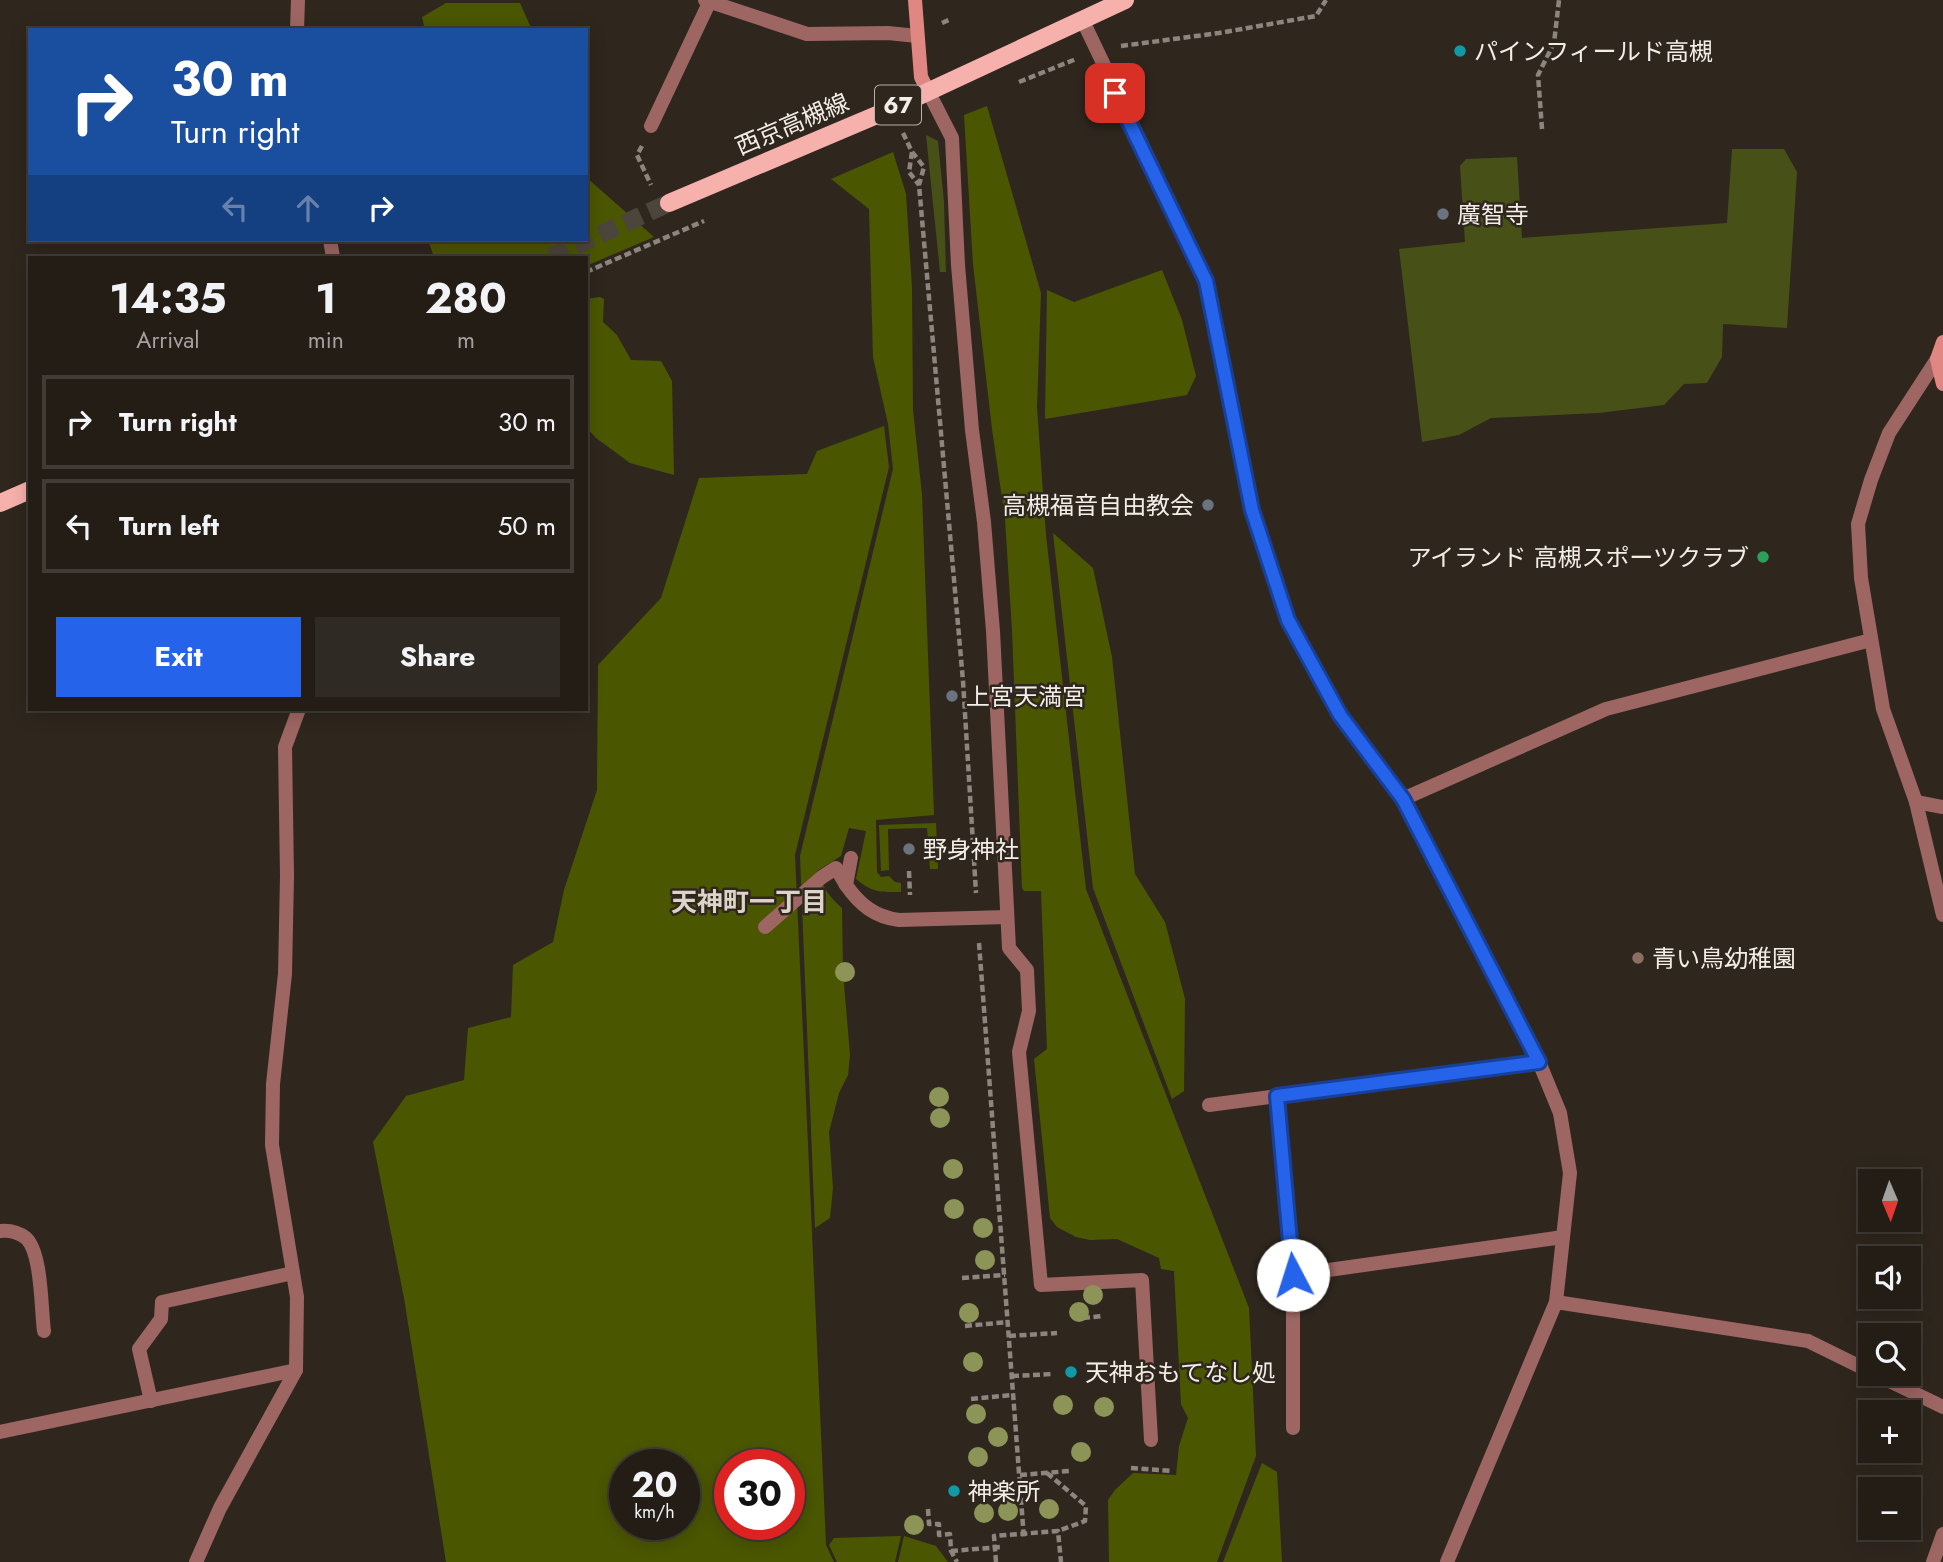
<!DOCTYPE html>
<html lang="en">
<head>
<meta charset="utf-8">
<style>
  body { margin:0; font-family:Jost,"Noto Sans JP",sans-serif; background:#2f2a23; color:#f1f3f6; height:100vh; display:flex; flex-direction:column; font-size:26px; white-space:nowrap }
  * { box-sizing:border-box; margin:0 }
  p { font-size:23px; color:#a3a2a1 }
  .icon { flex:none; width:38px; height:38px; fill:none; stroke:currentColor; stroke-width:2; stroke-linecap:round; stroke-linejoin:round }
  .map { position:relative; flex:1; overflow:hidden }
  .sheet { position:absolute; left:28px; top:256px; width:560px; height:455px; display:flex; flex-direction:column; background:#231d16; border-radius:0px; box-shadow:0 4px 18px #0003,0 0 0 2px #403b35 }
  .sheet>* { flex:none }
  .banner { position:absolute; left:28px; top:28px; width:560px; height:214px; border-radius:0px; box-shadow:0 4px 18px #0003,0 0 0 2px #403b35; background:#1a4fa0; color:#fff; overflow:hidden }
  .needle { width:46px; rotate:178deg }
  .buttons { position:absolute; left:1858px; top:1169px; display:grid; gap:14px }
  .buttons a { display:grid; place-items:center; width:63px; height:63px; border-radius:0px; background:#231d16; box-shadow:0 4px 18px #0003,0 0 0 2px #403b35; font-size:35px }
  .speed { position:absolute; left:609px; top:1449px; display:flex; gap:14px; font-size:35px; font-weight:700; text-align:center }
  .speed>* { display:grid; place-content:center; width:91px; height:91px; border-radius:50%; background:#231d16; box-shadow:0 4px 18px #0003,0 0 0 2px #403b35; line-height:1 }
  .speed small { font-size:18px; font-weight:400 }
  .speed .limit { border:10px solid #d22; background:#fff; color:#111 }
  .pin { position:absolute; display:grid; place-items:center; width:60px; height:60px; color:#fff; margin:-30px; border-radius:14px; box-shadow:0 4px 10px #0006 }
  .me { position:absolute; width:77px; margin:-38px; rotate:355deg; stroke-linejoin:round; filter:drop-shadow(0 0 5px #0008) }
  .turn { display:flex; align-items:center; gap:24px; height:147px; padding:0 28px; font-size:32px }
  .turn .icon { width:91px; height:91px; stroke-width:2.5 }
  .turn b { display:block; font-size:49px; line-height:60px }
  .lanes { display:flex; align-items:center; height:66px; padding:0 28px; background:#0003; justify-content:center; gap:35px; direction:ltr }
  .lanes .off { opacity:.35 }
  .eta { display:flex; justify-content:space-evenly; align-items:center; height:119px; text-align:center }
  .eta b { font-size:42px; font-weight:700; line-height:49px }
  .cta { display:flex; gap:14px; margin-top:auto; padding:14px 28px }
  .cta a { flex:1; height:80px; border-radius:0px; background:#2563eb; color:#fff; font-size:28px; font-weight:700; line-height:80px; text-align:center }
  .cta a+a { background:#2f2a23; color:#f1f3f6 }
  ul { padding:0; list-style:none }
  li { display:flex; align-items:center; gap:21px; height:94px; margin:0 14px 10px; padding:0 14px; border:4px solid #403b35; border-radius:0px }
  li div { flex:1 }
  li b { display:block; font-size:26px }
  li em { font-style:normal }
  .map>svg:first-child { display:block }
  .green { fill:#475017 }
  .forest { fill:#4b5700; fill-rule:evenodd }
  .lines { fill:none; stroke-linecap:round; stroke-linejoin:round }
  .primary-tunnel { stroke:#4c453c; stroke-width:18; stroke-dasharray:18 9; stroke-linecap:butt }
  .path { stroke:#8d857e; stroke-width:4.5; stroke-dasharray:7 3.5; stroke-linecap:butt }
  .lane { stroke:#9d6663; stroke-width:14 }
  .street { stroke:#9d6663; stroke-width:14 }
  .secondary { stroke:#e08783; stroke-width:14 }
  .primary { stroke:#f7b1ad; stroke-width:18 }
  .tree { fill:#8d9458 }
  .route-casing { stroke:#184099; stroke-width:18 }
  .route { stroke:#2563eb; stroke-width:12 }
  .culture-dot { fill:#0f9aa8; stroke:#2f271e; stroke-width:2.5 }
  .worship-dot { fill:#6b7280; stroke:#2f271e; stroke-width:2.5 }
  .leisure-dot { fill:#2e9e5b; stroke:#2f271e; stroke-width:2.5 }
  .education-dot { fill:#8d6e63; stroke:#2f271e; stroke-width:2.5 }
  .labels { text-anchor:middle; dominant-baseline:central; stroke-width:5; stroke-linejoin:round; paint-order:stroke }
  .shield { fill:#2f271e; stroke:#b8b2ab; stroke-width:2 }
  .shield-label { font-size:23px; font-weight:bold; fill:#f3ede8 }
  .poi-label { font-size:24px; fill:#f3ede8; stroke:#2f271e; text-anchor:start }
  .street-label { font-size:24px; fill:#f3ede8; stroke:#2f271e }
  .neighbourhood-label { font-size:26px; font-weight:bold; fill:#ded3c8; stroke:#2f271e }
</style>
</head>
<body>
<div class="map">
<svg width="1943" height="1562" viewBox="0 0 1943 1562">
  <rect width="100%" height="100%" fill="#2f271e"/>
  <g class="green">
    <polygon points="926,135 938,141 944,202 946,272 940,272"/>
    <polygon points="1732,149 1784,149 1797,172 1787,328 1723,324 1722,357 1707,383 1684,384 1664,405 1599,413 1491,418 1459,435 1422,442 1399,249 1465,242 1460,166 1466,159 1517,157 1522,238 1727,223"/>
  </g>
  <g class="forest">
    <polygon points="446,3 520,3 532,30 425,30 422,17"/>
    <polygon points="987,106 1041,293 1037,407 1046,535 1086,889 1249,1308 1256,1456 1217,1562 1109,1562 1108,1500 1115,1490 1133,1473 1176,1475 1179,1446 1188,1418 1181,1404 1174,1271 1161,1269 1159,1258 1117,1239 1090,1240 1076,1237 1057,1227 1050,1218 1034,1059 1047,1049 1041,891 1024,891 1022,888 1012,630 1005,519 992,429 973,264 964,115"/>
    <path d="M893,152L906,194L912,288L913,410L922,495L934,815L876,820L877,872L881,877L889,876L895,882L901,883V892C880,892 873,893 856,879L866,831L849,828L841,856L817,871C823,887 829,897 842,908L843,972L850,1055L848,1075L839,1093L829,1132L833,1188L830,1218L815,1228L800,856L893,469L888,424L873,357L869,209L831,179Z"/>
    <polygon points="586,177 654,237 586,266 586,257 434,257 428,240 586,240"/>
    <polygon points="1162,270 1182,320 1196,376 1187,395 1045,419 1047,290 1074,302"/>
    <polygon points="600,297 604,299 603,322 617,335 631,360 661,361 672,381 674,475 630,463 596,438 586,427 586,299"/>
    <path d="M884,426L889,467L795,855L826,1545L834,1562H446L404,1298L373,1142L406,1096L464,1080L468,1028L511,1017L513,965L553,942L564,890L597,790L598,665L661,598L699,478L807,474L817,451ZM625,1465H684V1524H625ZM730,1465H789V1524H730Z"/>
    <polygon points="1053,533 1093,568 1112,657 1135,874 1165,922 1185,999 1184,1091 1172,1099 1093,888"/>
    <polygon points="936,823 938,869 930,869 927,828 888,829 889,870 881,871 879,825"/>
    <polygon points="1262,1463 1277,1472 1282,1562 1223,1562"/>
    <polygon points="901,1536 895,1562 837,1562 829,1545 834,1538"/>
    <polygon points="904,1536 936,1546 948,1562 898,1562"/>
  </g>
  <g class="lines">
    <polyline class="primary-tunnel" points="551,257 669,203"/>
    <g class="path">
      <polyline points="942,23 951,19"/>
      <polyline points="1121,46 1219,33 1316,16 1326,0"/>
      <polyline points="1019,82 1076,59"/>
      <polyline points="1542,129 1538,75 1554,43 1559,0"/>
      <polyline points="903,133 912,152 924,167 919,185 963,681 976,893"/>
      <polyline points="642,146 637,155 651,185"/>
      <polyline points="912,152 909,172 919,185"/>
      <polyline points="586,272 704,221"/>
      <polyline points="909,871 910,895"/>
      <polyline points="979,943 1024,1539"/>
      <polyline points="962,1278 1005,1275"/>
      <polyline points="1083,1318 1102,1316"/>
      <polyline points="965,1326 1008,1322"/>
      <polyline points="1009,1336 1057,1333"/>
      <polyline points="1012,1376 1053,1374"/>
      <polyline points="971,1399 1013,1395"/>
      <polyline points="1131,1468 1172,1471"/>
      <polyline points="1047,1473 1086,1506 1085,1521 1058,1531"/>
      <polyline points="1020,1475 1069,1471"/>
      <polyline points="974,1489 1020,1486"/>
      <polyline points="928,1509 929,1524 939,1524 939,1535 950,1534 951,1551 957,1562"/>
      <polyline points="951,1551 1001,1547"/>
      <polyline points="996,1562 994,1536 1058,1531 1061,1562"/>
    </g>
    <g class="lane">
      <polyline points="928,91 952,138 958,265 972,430 984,522 993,631 1009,948 1027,970 1029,1011 1019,1052 1041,1285 1142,1280 1151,1440"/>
      <polyline points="1403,799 1606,709 1871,640"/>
      <path d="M851,858L846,885C860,905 875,917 899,920L1007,917"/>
      <polyline points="765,927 822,877 836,868 846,885"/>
      <polyline points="1209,1105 1539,1062"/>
    </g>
    <g class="street">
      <polyline points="705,0 807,34 888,33 917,36"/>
      <polyline points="1082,19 1207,281 1252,510 1288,620 1340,715 1403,799 1539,1062 1560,1113 1570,1173 1556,1302 1447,1562"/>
      <polyline points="297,30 298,0"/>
      <polyline points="651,126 709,3"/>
      <polyline points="330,240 333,257"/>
      <polyline points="1937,359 1889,433 1871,480 1858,524 1861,578 1883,709 1916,802 1943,915"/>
      <polyline points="1916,802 1943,807"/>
      <polyline points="1277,1096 1293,1275 1563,1237"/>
      <path d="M0,1231C9,1230 18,1232 26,1238C42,1253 41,1309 44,1331"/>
      <polyline points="1556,1302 1808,1341 1871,1372"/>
      <polyline points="1875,1374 1943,1407"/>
      <polyline points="151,1401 139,1349 161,1319 162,1302 293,1273"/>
      <polyline points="1293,1428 1293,1275"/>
      <polyline points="0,1432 296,1370"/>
      <polyline points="196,1562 220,1508 296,1370 297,1297 272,1145 273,1084 285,974 287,876 285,747 299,709"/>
      <polyline points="1933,1562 1943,1534"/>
    </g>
    <g class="secondary">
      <polyline points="915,0 921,77 928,91"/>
      <polyline points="1943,342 1937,359 1943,384"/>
    </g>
    <g class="primary">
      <polyline points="669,203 891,109 1125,0"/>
      <polyline points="0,503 30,490"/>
    </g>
  </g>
  <g class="tree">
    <circle cx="845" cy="972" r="10"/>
    <circle cx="939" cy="1097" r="10"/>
    <circle cx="940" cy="1118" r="10"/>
    <circle cx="953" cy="1169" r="10"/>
    <circle cx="954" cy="1209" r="10"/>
    <circle cx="983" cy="1228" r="10"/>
    <circle cx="985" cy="1260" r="10"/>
    <circle cx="1093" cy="1295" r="10"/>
    <circle cx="1079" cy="1312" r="10"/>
    <circle cx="969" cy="1313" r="10"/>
    <circle cx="973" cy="1362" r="10"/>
    <circle cx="1063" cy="1405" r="10"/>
    <circle cx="1104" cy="1407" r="10"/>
    <circle cx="976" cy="1414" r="10"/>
    <circle cx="998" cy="1437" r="10"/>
    <circle cx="1081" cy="1452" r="10"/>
    <circle cx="978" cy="1457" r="10"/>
    <circle cx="1049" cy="1509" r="10"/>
    <circle cx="1008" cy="1511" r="10"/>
    <circle cx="984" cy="1513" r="10"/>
    <circle cx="914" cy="1525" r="10"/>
  </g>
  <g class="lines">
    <defs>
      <polyline id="route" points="1115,93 1206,281 1252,510 1288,620 1340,715 1403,799 1539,1062 1277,1096 1293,1275"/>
    </defs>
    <use href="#route" class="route-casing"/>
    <use href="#route" class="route"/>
  </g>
  <g class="culture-dot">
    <circle cx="1460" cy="51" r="7"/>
    <circle cx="1071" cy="1372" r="7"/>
    <circle cx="954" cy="1491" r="7"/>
  </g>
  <g class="worship-dot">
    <circle cx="1443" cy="214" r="7"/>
    <circle cx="1208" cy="505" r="7"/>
    <circle cx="952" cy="696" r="7"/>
    <circle cx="909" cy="849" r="7"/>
  </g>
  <circle class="leisure-dot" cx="1763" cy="557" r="7"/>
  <circle class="education-dot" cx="1638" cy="958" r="7"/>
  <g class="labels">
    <rect class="shield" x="875" y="85.5" width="46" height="39" rx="5"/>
    <g class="shield-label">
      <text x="898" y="105">67</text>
    </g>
    <g class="poi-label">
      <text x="1474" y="51">パインフィールド高槻</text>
      <text x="1457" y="214">廣智寺</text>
      <text x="1194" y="505" text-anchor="end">高槻福音自由教会</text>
      <text x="1749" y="557" text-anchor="end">アイランド 高槻スポーツクラブ</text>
      <text x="966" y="696">上宮天満宮</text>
      <text x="923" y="849">野身神社</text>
      <text x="1652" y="958">青い鳥幼稚園</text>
      <text x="1085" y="1372">天神おもてなし処</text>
      <text x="968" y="1491">神楽所</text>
    </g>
    <g class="street-label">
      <text transform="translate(792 124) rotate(-23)">西京高槻線</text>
    </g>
    <g class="neighbourhood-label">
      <text x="749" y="902">天神町一丁目</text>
    </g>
  </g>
</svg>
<div class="buttons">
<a><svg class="needle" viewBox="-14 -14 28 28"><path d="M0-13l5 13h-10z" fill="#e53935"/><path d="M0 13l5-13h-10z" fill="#a3a2a1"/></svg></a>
<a><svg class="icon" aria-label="sound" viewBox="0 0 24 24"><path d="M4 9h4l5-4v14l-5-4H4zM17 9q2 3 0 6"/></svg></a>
<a><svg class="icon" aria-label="search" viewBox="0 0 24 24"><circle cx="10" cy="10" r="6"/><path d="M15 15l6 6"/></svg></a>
<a>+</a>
<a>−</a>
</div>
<div class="speed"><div>20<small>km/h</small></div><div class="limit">30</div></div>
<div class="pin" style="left:1115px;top:93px;background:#d93025"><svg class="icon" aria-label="arrive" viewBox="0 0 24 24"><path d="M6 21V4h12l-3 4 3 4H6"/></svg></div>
<svg class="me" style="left:1293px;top:1275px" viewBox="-20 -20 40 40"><circle r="19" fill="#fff"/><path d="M0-13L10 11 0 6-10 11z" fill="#2563eb"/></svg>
<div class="banner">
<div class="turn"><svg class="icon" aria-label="right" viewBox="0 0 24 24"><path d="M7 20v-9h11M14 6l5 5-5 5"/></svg><div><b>30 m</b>Turn right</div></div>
<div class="lanes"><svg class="icon off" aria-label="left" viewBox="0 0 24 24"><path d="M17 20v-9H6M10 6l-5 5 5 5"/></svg><svg class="icon off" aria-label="ahead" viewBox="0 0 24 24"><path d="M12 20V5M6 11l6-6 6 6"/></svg><svg class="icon" aria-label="right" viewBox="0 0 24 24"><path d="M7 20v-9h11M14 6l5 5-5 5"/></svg></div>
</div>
<section class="sheet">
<div class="eta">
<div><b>14:35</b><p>Arrival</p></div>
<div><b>1</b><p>min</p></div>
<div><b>280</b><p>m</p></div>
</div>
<ul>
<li><svg class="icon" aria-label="right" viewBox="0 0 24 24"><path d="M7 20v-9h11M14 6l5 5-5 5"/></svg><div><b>Turn right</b></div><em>30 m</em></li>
<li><svg class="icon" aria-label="left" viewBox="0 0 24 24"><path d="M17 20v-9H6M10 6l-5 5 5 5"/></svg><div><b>Turn left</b></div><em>50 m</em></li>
</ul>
<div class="cta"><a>Exit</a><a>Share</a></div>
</section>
</div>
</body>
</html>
